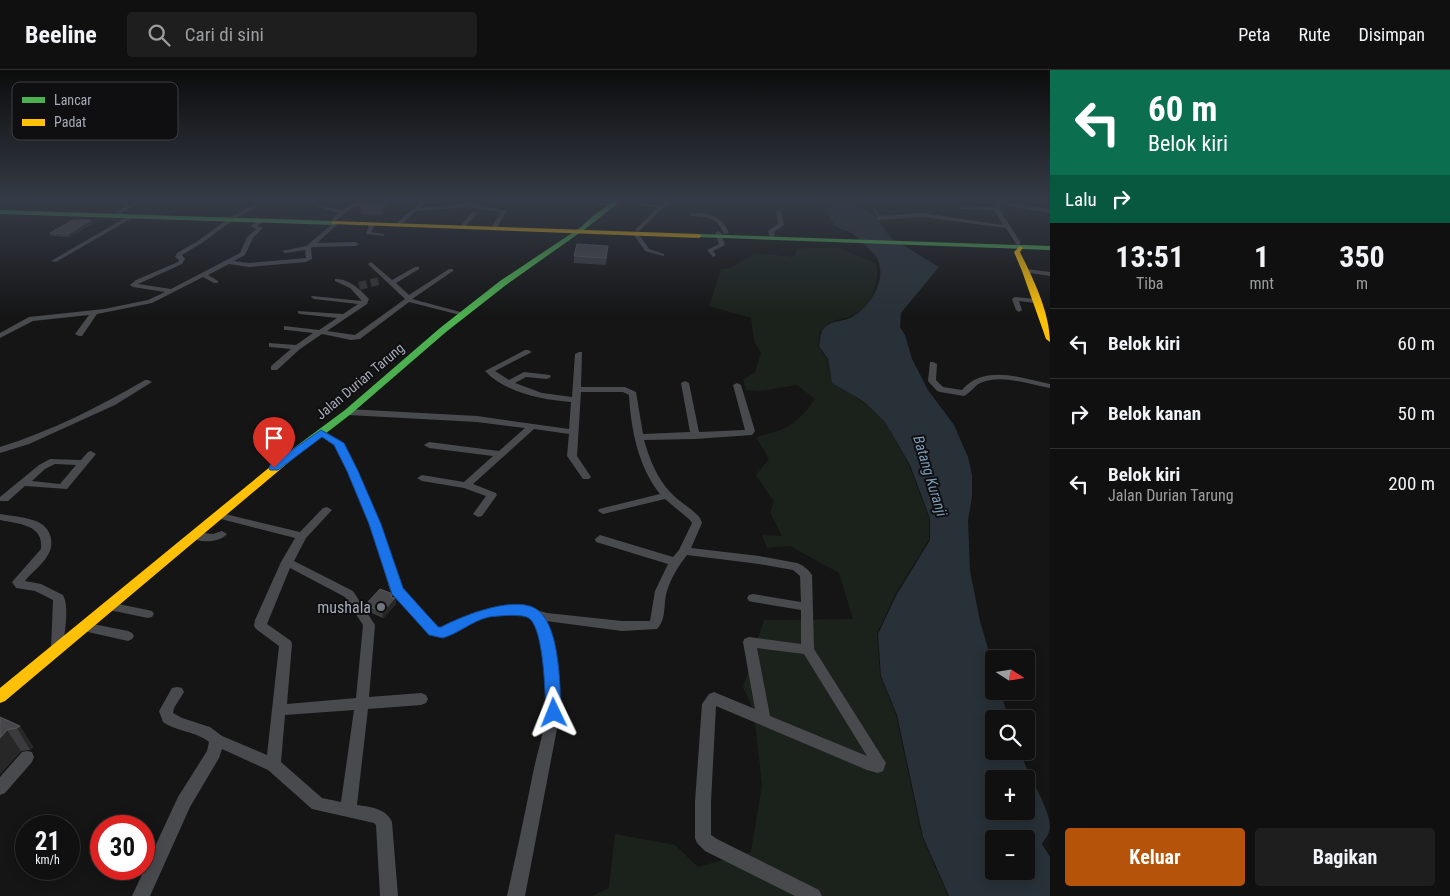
<!DOCTYPE html>
<html lang="id">
<head>
<meta charset="utf-8">
<style>
  body { margin:0; font-family:"Roboto Condensed",sans-serif; background:#1e1e1e; color:#f1f3f6; height:100vh; display:flex; flex-direction:column; font-size:19px; white-space:nowrap }
  * { box-sizing:border-box; margin:0 }
  p { font-size:16px; color:#9c9d9f }
  .icon { flex:none; width:28px; height:28px; fill:none; stroke:currentColor; stroke-width:2; stroke-linecap:round; stroke-linejoin:round }
  .map { position:relative; flex:1; overflow:hidden }
  .side { display:flex; flex-direction:column; background:#101010; width:400px }
  .side>* { flex:none }
  .top-card { background:#0b6e4f; color:#fff; overflow:hidden }
  .needle { width:32px; rotate:102deg }
  .fabs { position:absolute; left:985px; top:580px; display:grid; gap:10px }
  .fabs a { display:grid; place-items:center; width:50px; height:50px; border-radius:5px; background:#101010; box-shadow:0 2px 12px #0003,0 0 0 1px #303030; font-size:25px }
  .speed { position:absolute; left:15px; top:745px; display:flex; gap:10px; font-size:25px; font-weight:700; text-align:center }
  .speed>* { display:grid; place-content:center; width:65px; height:65px; border-radius:50%; background:#101010; box-shadow:0 2px 12px #0003,0 0 0 1px #303030; line-height:1 }
  .speed small { font-size:12px; font-weight:400 }
  .speed .limit { border:8px solid #d22; background:#fff; color:#111 }
  .pin { position:absolute; display:grid; place-items:center; width:42px; height:42px; color:#fff; margin:-51px -21px; border-radius:50% 50% 50% 0; rotate:-45deg; box-shadow:0 0 5px #0007 }
  .pin .icon { rotate:45deg }
  .me { position:absolute; width:55px; margin:-28px; rotate:358deg; stroke-linejoin:round; filter:drop-shadow(0 0 4px #0008) }
  .turn { display:flex; align-items:center; gap:18px; height:105px; padding:0 15px; font-size:22px }
  .turn .icon { width:65px; height:65px; stroke-width:2.5 }
  .turn b { display:block; font-size:35px; line-height:42px }
  .then { display:flex; align-items:center; height:48px; padding:0 15px; background:#0003; gap:10px; font-size:19px }
  .eta { display:flex; justify-content:space-evenly; align-items:center; height:85px; text-align:center }
  .eta b { font-size:30px; font-weight:700; line-height:35px }
  .button { display:flex; gap:10px; margin-top:auto; padding:10px 15px }
  .button a { flex:1; height:58px; border-radius:5px; background:#b45309; color:#fff; font-size:20px; font-weight:700; line-height:58px; text-align:center }
  .button a+a { background:#1e1e1e; color:#f1f3f6 }
  ul { padding:0; list-style:none }
  li { display:flex; align-items:center; gap:15px; height:70px; padding:0 15px; border-top:1px solid #303030 }
  li div { flex:1 }
  li b { display:block; font-size:19px }
  li em { font-style:normal }
  header { display:flex; align-items:center; gap:30px; box-sizing:border-box; height:70px; padding:0 25px; background:#101010; border-bottom:1px solid #303030 }
  header strong { font-size:24px }
  nav { display:flex; gap:28px; margin-inline-start:auto; font-size:18px }
  .search { width:350px; height:45px; background:#1e1e1e; display:flex; align-items:center; gap:12px; box-sizing:border-box; padding:0 18px; border-radius:5px; color:#9c9d9f; font-size:19px }
  main { display:flex; flex:1; min-height:0 }
  .map>svg:first-child { display:block }
  .built { fill:#1f1f21 }
  .green { fill:#1b221c }
  .water { fill:#283138; fill-rule:evenodd }
  .lines { fill:none; stroke-linecap:round; stroke-linejoin:round }
  .canal { fill:#283138; fill-rule:evenodd }
  .street-tunnel { stroke:#323335; stroke-width:8; stroke-dasharray:8 4; stroke-linecap:butt }
  .street { fill:#494a4e; fill-rule:evenodd }
  .fast { fill:#4caf50; fill-rule:evenodd }
  .slow { fill:#ffc107; fill-rule:evenodd }
  .wall { fill:#3b3b3d }
  .shaded-wall { fill:#272728 }
  .building { fill:#47474a; stroke:#56575b }
  .route { fill:#1a73e8; stroke:#114b97 }
  .poi-dot { fill:#73767e; stroke:#0f0f11; stroke-width:2 }
  .labels { text-anchor:middle; dominant-baseline:central; stroke-width:4; stroke-linejoin:round; paint-order:stroke }
  .street-label { font-size:14px; fill:#a6abb7; stroke:#0f0f11 }
  .water-label { font-size:15px; font-style:italic; fill:#7b9ab3; stroke:#0f0f11 }
  .near-poi-label { font-size:16px; fill:#a6abb7; stroke:#0f0f11; text-anchor:end }
  .key { fill:#0f0f11; stroke:#3c3e43; stroke-width:1 }
  .key-label { font-size:14px; fill:#a6abb7 }
</style>
</head>
<body>
<header>
<strong>Beeline</strong>
<div class="search"><svg class="icon" aria-label="search" viewBox="0 0 24 24"><circle cx="10" cy="10" r="6"/><path d="M15 15l6 6"/></svg>Cari di sini</div>
<nav><a>Peta</a><a>Rute</a><a>Disimpan</a></nav>
</header>
<main>
<div class="map">
<svg width="1050" height="826" viewBox="0 0 1050 826">
  <rect width="100%" height="100%" fill="#151515"/>
  <polygon class="built" points="6,131 42,131 26,138 0,137 0,133"/>
  <path class="green" d="M838,177L876,194C881,215 870,240 849,247C839,250 827,251 821,261C819,264 819,271 818,276L827,289L832,313L862,331L885,352L909,395L929,447V469L896,523L877,564L880,606L896,645L922,767L948,826H592L609,818L615,764L675,775L698,797L751,782L762,715L754,642L743,617L764,550L853,549L839,503L790,476L767,478L762,465L782,466L770,442L774,432L756,405L769,389L756,367C786,361 798,353 815,329L797,315L760,321L746,320L743,310L755,302L761,283L754,271L751,248L709,236L721,199L731,198L755,183L794,187L797,179Z"/>
  <path class="water" d="M822,131H847L874,145L891,168L939,197L901,243L900,257L905,265L912,289L928,320L954,355L968,387L972,405V427L968,450L970,501L980,551L994,599V621H1000L1009,649H994V681H1020C1026,702 1050,738 1050,757C1050,763 1045,769 1042,774L1050,787V826H949L923,767L897,645L881,606L878,564L897,524L930,470V448L910,395L885,352L863,331L832,313L828,289L819,276C820,271 820,265 822,261C828,250 843,252 852,247C870,237 888,209 877,188C875,184 854,164 850,162C845,160 841,160 836,156C827,148 830,136 822,131ZM994,709H1026V741H994ZM994,769H1026V801H994Z"/>
  <g class="lines">
    <polygon class="canal" points="871,136 875,136 881,149 877,149"/>
    <polyline class="street-tunnel" points="359,216 379,211"/>
    <g class="street">
      <polygon points="0,131 6,131 0,134"/>
      <polygon points="135,131 141,131 120,144 115,143"/>
      <polygon points="261,131 267,131 236,148 231,147"/>
      <polygon points="362,131 368,131 350,139 334,152 331,150 339,143 317,137 320,135 342,140 346,137"/>
      <polygon points="422,131 427,131 420,138 470,133 507,141 497,157 495,158 492,156 501,142 470,137 416,141 402,154 398,154 398,152"/>
      <polygon points="577,131 590,131 612,134 609,136"/>
      <path d="M609,131C626,129 642,136 659,135C664,135 667,130 674,131L663,138L638,162L635,160L657,138Z"/>
      <polygon points="911,131 928,131 931,132 928,134"/>
      <polygon points="999,131 1050,139 1050,143 1001,135 999,139 1021,173 1018,175 1016,174 1006,158 922,147 879,150 876,148 879,146 922,143 1003,155 994,140 961,139 958,137 961,135 994,137 996,134 995,133"/>
      <polygon points="776,141 781,142 784,155 774,162 775,165 772,167 769,165 768,161 778,154"/>
      <polygon points="472,142 477,143 466,156 462,156 462,154"/>
      <path d="M693,143C709,142 723,147 729,163L724,164C716,146 709,147 691,146L690,145Z"/>
      <polygon points="130,145 133,147 132,148 56,192 51,191"/>
      <polygon points="228,149 233,150 202,173 182,185 185,189 182,194 138,214 171,219 240,183 247,167 256,159 250,156 261,149 264,151 257,156 263,158 253,168 245,185 234,191 249,193 306,188 305,180 285,183 282,181 306,176 335,152 338,154 337,155 317,173 356,172 359,174 356,176 313,177 311,178 312,189 306,192 249,197 229,194 208,205 218,211 218,213 214,213 203,207 152,233 97,244 82,266 79,266 75,264 89,245 33,251 0,268 0,263 29,247 104,239 148,230 165,222 133,217 130,215 136,210 178,192 179,190 175,187 177,183 198,171"/>
      <polygon points="372,153 375,155 371,162 384,164 384,166 366,164 369,155"/>
      <polygon points="718,161 721,163 725,175 713,181 716,185 713,187 707,180 719,174 715,163"/>
      <polygon points="634,163 638,163 649,179 664,184 664,186 645,181 633,164"/>
      <path d="M371,192L392,210L415,197H419V199L396,213L409,225L449,199H453V201L412,229L468,244L464,246L409,232L360,269L351,270L322,264L300,279L277,300H271V296L291,279L269,277V273L296,275L313,263L287,260H284V256L319,260L337,248L300,244L298,243V241L343,244L358,234L314,229L311,227L312,226L362,231L350,218L335,211V209C348,208 361,220 369,229L367,234L327,261L355,265L405,229L369,195L368,194Z"/>
      <polygon points="1026,199 1050,202 1050,206 1024,202 1024,200"/>
      <polygon points="1015,227 1036,229 1039,231 1036,233 1019,231 1022,240 1019,242 1016,240 1012,229"/>
      <path d="M525,280H528L532,282L495,301L509,310L524,302L550,305L551,307L547,309L526,307L515,313L542,323L572,327L575,284L579,282H582L581,317H625L636,322L643,364L690,362L681,313L685,311L689,313L699,362L745,360L733,315L737,313L741,315L755,361L752,365L695,369L644,370C649,388 657,408 670,422C679,432 692,438 700,448L702,453L691,478L759,486L797,493C803,495 809,500 812,505L814,579L886,693L883,701L878,703L867,700L716,636L711,732V765L717,769L819,820L822,826H795L705,781L697,773L695,768V732L702,634L709,624L714,622L755,639L743,572L744,569L749,567L801,574V540L753,532L749,531L747,528L749,525L753,524L801,532L800,506L793,500L759,494L687,485C679,495 671,508 667,521C663,533 667,549 657,559L622,561L546,551L552,568L560,609V643L525,826H507C516,785 525,744 533,703C537,683 544,663 546,643C548,625 545,553 527,545C517,542 491,546 481,549C466,555 450,572 433,566L390,520L370,454L340,385L334,375L316,363L321,360L324,361L341,371L350,385L380,454L401,518L440,558L475,542L507,536H523L547,543L622,551H650L655,521L668,494L596,472L595,469L600,465L673,487L679,480L692,453L690,450L665,429L603,444L598,441L599,439L660,424C638,396 631,360 629,325L623,322H581L577,386L591,407L589,409H583L567,386L569,364L534,359L473,414L496,423L497,425L482,446L478,447L473,444L486,426L464,418L422,411L417,408L422,405L464,412L493,386L429,378L424,375L429,372L499,381L525,358L477,352L348,345L344,342L348,339L477,346L569,359L571,332C542,330 506,323 485,301ZM757,578L804,584L867,686L770,646Z"/>
      <path d="M930,292H933L937,294L936,310L943,317L962,320C984,294 1022,308 1050,314V318C1030,315 1003,304 983,312C975,314 971,323 964,326L940,322L937,321L928,311Z"/>
      <path d="M145,310H148L152,312L115,335L29,374L0,383V377C51,361 99,337 145,310Z"/>
      <path d="M91,381L96,384L67,419L25,416L8,431H0V427L39,395L50,389L81,390L88,382ZM55,394L76,395L60,414L32,411L45,399Z"/>
      <path d="M327,437L332,440L306,468L294,491L353,521L375,555L369,627L421,623L426,625L428,629L426,633L421,635L368,639L357,735C370,737 386,738 392,752L398,826H380L376,755L374,753L312,739L268,700L222,679L219,688L190,737L150,826H132L178,727L207,681L209,672C196,661 177,662 163,652L159,641L172,618L177,617L182,618L184,622L174,638L173,643L182,648L210,657L222,666L267,685L279,576L256,559L254,556L255,550L281,492L295,468L213,447L212,445L217,442L300,462L323,438ZM290,498L345,527L363,555L356,628L287,634L292,574L291,571L267,554ZM354,640L341,732L322,728L281,692L285,645Z"/>
      <path d="M0,444C12,446 27,447 38,452C53,459 55,477 46,488C40,497 31,503 25,511L41,514L63,525C70,538 64,564 63,578L62,581L57,583L52,581L51,578L53,530L35,521L16,518L12,512L41,479C44,454 18,454 0,450Z"/>
      <path d="M222,461L227,464C219,473 197,474 189,465L194,462L213,464Z"/>
      <polygon points="108,532 148,540 152,541 154,544 152,547 148,548 104,539 102,536 104,533"/>
      <polygon points="83,552 128,561 132,563 134,566 132,569 128,571 79,560 77,557 79,554"/>
      <polygon points="27,681 32,682 34,687 32,692 5,723 0,725 0,707 22,682"/>
    </g>
    <g class="fast">
      <polygon points="615,131 621,131 585,159 506,215 446,262 351,344 295,387 287,387 286,385 287,383 345,340 440,258 500,211 581,157 594,145"/>
      <polygon points="0,140 334,151 337,153 334,155 0,144"/>
      <polygon points="699,164 1050,176 1050,180 697,167 697,165"/>
    </g>
    <g class="slow">
      <polygon points="334,151 699,164 702,166 699,168 332,154 331,153"/>
      <path d="M1020,176L1023,178L1020,182C1033,208 1050,243 1050,272L1046,269L1022,201L1014,182Z"/>
      <polygon points="291,382 296,385 295,387 5,631 0,633 0,618 287,383"/>
    </g>
  </g>
  <g class="wall">
    <polygon points="387,136 381,145 361,144 360,138"/>
    <polygon points="92,154 69,167 51,166 50,163"/>
    <polygon points="608,176 606,195 574,193 574,186"/>
    <polygon points="393,528 395,528 396,534 383,548 369,542 367,539 366,534"/>
    <polygon points="0,647 20,656 33,677 30,680 21,681 0,704"/>
  </g>
  <g class="shaded-wall">
    <polygon points="386,131 387,136 381,145 381,138"/>
    <polygon points="91,150 92,154 69,167 68,164"/>
    <polygon points="395,528 396,534 383,548 382,542"/>
    <polygon points="20,656 33,677 30,680 17,658"/>
    <polygon points="7,660 21,681 0,704 0,668"/>
  </g>
  <g class="building">
    <polygon points="366,131 386,131 381,138 360,138"/>
    <polygon points="73,150 91,150 68,164 50,163"/>
    <polygon points="577,174 608,176 606,188 574,186"/>
    <polygon points="380,519 393,524 391,527 395,528 382,542 368,536 366,534"/>
    <polygon points="0,647 20,656 17,658 7,660 0,668"/>
  </g>
  <linearGradient id="sky" x2="0" y2="1"><stop stop-color="#0c0c0c"/><stop offset="0.53" stop-color="#353b46"/><stop offset="1" stop-color="#353b46" stop-opacity="0"/></linearGradient>
  <rect width="1050" height="246" fill="url(#sky)"/>
  <path class="route" d="M321,360L344,373L358,401L381,454L403,518L438,557H441C462,546 520,522 540,542C560,561 560,617 561,643L559,648L554,649L548,648L546,643C545,624 544,562 530,549C524,543 497,546 489,547C472,551 459,563 443,568L429,565L392,524L369,454L347,401L334,375L322,367L278,400H270L269,398L270,395Z"/>
  <circle class="poi-dot" cx="381" cy="537" r="5"/>
  <g class="labels">
    <g class="street-label">
      <text transform="translate(360 311) rotate(-40)">Jalan Durian Tarung</text>
    </g>
    <g class="water-label">
      <text transform="translate(930 406) rotate(73)">Batang Kuranji</text>
    </g>
    <g class="near-poi-label">
      <text x="371" y="537">mushala</text>
    </g>
  </g>
  <rect x="12" y="12" width="166" height="58" rx="8" class="key"/>
  <rect x="22" y="27" width="23" height="6" fill="#4caf50"/>
  <rect x="22" y="49" width="23" height="7" fill="#ffc107"/>
  <g class="key-label">
    <text x="54" y="35">Lancar</text>
    <text x="54" y="57">Padat</text>
  </g>
</svg>
<div class="fabs">
<a><svg class="needle" viewBox="-14 -14 28 28"><path d="M0-13l5 13h-10z" fill="#e53935"/><path d="M0 13l5-13h-10z" fill="#9c9d9f"/></svg></a>
<a><svg class="icon" aria-label="search" viewBox="0 0 24 24"><circle cx="10" cy="10" r="6"/><path d="M15 15l6 6"/></svg></a>
<a>+</a>
<a>−</a>
</div>
<div class="speed"><div>21<small>km/h</small></div><div class="limit">30</div></div>
<div class="pin" style="left:274px;top:398px;background:#d93025"><svg class="icon" aria-label="arrive" viewBox="0 0 24 24"><path d="M6 21V4h12l-3 4 3 4H6"/></svg></div>
<svg class="me" style="left:554px;top:643px" viewBox="-20 -20 40 40"><path d="M0-17L14 15 0 8-14 15z" fill="#1a73e8" stroke="#fff" stroke-width="4"/></svg>
</div>
<section class="side">
<div class="top-card">
<div class="turn"><svg class="icon" aria-label="left" viewBox="0 0 24 24"><path d="M17 20v-9H6M10 6l-5 5 5 5"/></svg><div><b>60 m</b>Belok kiri</div></div>
<div class="then">Lalu<svg class="icon" aria-label="right" viewBox="0 0 24 24"><path d="M7 20v-9h11M14 6l5 5-5 5"/></svg></div>
</div>
<div class="eta">
<div><b>13:51</b><p>Tiba</p></div>
<div><b>1</b><p>mnt</p></div>
<div><b>350</b><p>m</p></div>
</div>
<ul>
<li><svg class="icon" aria-label="left" viewBox="0 0 24 24"><path d="M17 20v-9H6M10 6l-5 5 5 5"/></svg><div><b>Belok kiri</b></div><em>60 m</em></li>
<li><svg class="icon" aria-label="right" viewBox="0 0 24 24"><path d="M7 20v-9h11M14 6l5 5-5 5"/></svg><div><b>Belok kanan</b></div><em>50 m</em></li>
<li><svg class="icon" aria-label="left" viewBox="0 0 24 24"><path d="M17 20v-9H6M10 6l-5 5 5 5"/></svg><div><b>Belok kiri</b><p>Jalan Durian Tarung</p></div><em>200 m</em></li>
</ul>
<div class="button"><a>Keluar</a><a>Bagikan</a></div>
</section>
</main>
</body>
</html>
